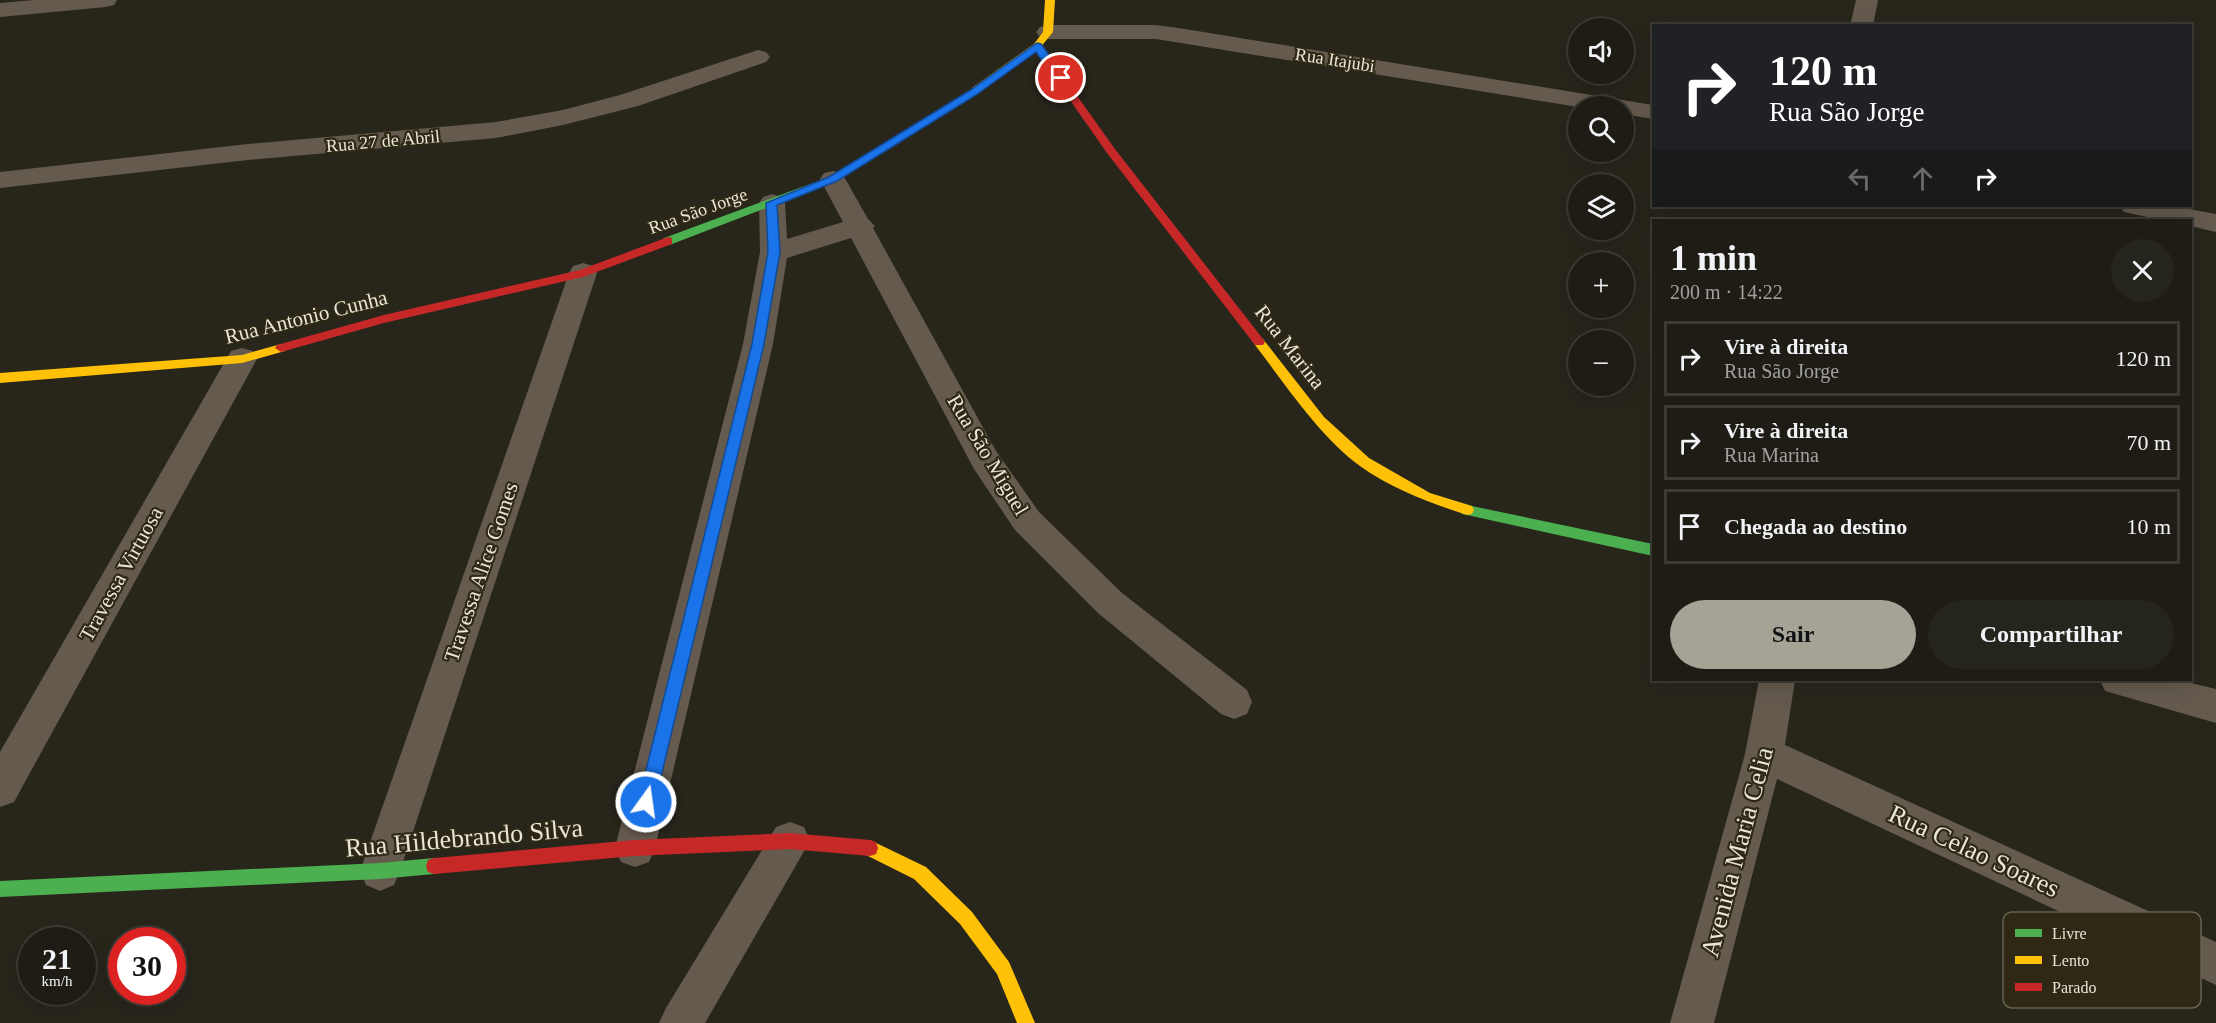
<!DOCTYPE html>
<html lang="pt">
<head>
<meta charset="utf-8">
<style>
  body { margin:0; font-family:"Times New Roman",serif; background:#26251d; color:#f1f3f6; height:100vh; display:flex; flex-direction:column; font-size:22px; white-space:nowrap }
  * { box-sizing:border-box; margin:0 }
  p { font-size:20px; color:#a1a1a0 }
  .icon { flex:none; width:33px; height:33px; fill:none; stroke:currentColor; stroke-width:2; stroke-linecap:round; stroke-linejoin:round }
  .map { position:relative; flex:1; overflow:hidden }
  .sheet { position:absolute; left:1652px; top:219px; width:540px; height:462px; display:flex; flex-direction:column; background:#1e1c14; border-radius:0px; box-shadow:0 6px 24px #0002,0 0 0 2px #3c3a34 }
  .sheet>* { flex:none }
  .banner { position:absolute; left:1652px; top:24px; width:540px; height:183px; border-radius:0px; box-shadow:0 6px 24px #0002,0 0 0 2px #3c3a34; background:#202124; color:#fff; overflow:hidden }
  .buttons { position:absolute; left:1568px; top:18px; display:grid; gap:12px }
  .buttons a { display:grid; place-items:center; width:66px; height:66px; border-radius:50%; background:#1e1c14; box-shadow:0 6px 24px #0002,0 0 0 2px #3c3a34; font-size:30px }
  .speed { position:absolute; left:18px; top:927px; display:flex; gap:12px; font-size:30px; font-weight:700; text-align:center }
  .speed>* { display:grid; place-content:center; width:78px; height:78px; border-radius:50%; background:#1e1c14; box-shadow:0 6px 24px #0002,0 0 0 2px #3c3a34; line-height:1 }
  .speed small { font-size:15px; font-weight:400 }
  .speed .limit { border:9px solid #d22; background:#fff; color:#111 }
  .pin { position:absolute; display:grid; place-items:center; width:51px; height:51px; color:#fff; margin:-26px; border:3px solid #fff; border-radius:50%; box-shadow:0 2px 6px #0007 }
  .me { position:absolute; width:66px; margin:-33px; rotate:14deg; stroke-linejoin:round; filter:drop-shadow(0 0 4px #0008) }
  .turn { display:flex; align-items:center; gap:21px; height:126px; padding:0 18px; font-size:27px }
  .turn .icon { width:78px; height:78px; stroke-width:2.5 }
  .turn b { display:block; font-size:42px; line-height:51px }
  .lanes { display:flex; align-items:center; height:57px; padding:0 18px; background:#0003; justify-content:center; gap:30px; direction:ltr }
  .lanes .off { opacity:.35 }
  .round { display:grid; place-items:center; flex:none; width:63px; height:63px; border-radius:32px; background:#26251d }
  .overview { display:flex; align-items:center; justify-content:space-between; height:102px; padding:0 18px }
  h1 { font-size:36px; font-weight:800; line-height:45px }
  .cta { display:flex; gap:12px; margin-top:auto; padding:12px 18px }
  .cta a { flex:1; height:69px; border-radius:36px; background:#a5a296; color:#111; font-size:24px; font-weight:800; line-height:69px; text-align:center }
  .cta a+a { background:#26251d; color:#f1f3f6 }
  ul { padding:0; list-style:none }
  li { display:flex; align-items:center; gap:18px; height:75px; margin:0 12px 9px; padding:0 6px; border:3px solid #3c3a34; border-radius:0px }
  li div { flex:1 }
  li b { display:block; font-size:22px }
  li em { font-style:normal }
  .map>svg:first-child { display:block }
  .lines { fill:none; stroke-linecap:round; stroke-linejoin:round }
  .street { fill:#645a4e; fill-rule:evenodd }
  .fast { fill:#4caf50; fill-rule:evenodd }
  .slow { fill:#ffc107; fill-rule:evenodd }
  .jam { fill:#c62828; fill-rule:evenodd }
  .route { fill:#1a73e8; stroke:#114b97; stroke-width:1.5 }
  .labels { text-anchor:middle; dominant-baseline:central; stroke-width:4.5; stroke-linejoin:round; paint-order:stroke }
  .far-street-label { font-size:18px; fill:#e8e5d9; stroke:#2e2815 }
  .street-label { font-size:21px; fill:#e8e5d9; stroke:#2e2815 }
  .near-street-label { font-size:26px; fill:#e8e5d9; stroke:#2e2815 }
  .key { fill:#2e2815; stroke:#666150; stroke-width:1.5 }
  .key-label { font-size:16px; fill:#e8e5d9 }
</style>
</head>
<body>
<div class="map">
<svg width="2216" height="1023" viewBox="0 0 2216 1023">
  <rect width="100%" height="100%" fill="#28251b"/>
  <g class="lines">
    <g class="street">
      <polygon points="34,0 117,0 114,5 106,7 0,17 0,3"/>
      <polygon points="1856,0 1878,0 1873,26 1850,26"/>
      <polygon points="1048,25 1156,25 1185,29 1653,105 1653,119 1623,114 1623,106 1578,107 1156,39 1048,39 1040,37 1036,32 1040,27"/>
      <polygon points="758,50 766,52 770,57 766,62 638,106 563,125 496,138 248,160 0,188 0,172 248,144 496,122 563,110 620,95"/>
      <polygon points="833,171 842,173 868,219 875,226 873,228 996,451 1039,512 1122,593 1247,690 1252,702 1247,714 1234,719 1221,714 1098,613 1015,530 974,469 851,238 787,258 773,344 655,848 649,862 635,867 621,862 615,848 743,344 760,252 759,203 763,197 772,194 781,197 785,203 787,239 843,222 820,179 824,173"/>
      <polygon points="2120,206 2173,206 2216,214 2216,232 2190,226 2190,220 2161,220 2124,212"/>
      <polygon points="583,263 593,266 597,273 400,871 394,885 380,891 366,885 360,871 569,273 573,266"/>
      <polygon points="242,348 253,351 257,359 14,802 0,807 0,752 231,351"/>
      <polygon points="1759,680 1795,680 1785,745 2216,942 2216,985 1777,779 1714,1023 1670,1023 1745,754"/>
      <polygon points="2100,680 2178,680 2216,689 2216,723 2105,691"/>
      <polygon points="790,822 804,827 810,841 705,1023 659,1023 666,1008 776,827"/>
    </g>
    <g class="fast">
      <polygon points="976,87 981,90 980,92 837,181 672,244 668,245 662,241 664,238 829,177"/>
      <polygon points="1467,505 1653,544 1653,556 1467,515 1462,514 1460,510 1462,506"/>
      <polygon points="434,858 440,860 442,866 440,872 434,874 380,879 0,897 0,881 380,863"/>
    </g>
    <g class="slow">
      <polygon points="1045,0 1055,0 1053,32 1040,48 980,92 972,92 972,88 1034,44 1043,32"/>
      <path d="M1259,338L1263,339L1324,417L1369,458L1430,493L1472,506L1474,510L1472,514L1467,515C1430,503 1392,489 1360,466C1320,437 1285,384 1255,345L1253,342Z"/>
      <polygon points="281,344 285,345 287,348 285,351 242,363 0,383 0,373 242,355"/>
      <polygon points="870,840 926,867 972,912 1009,962 1035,1023 1017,1023 997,974 960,924 914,879 864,854 862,848 864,842"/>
    </g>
    <g class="jam">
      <polygon points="1034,44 1040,44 1115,149 1263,339 1265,342 1263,345 1255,345 1107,153 1032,46"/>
      <polygon points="668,237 672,238 672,244 583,277 384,323 281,352 275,348 277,345 384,315 580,270"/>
      <polygon points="790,833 870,840 876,842 878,848 876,854 870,856 790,849 635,856 434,874 428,872 426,866 428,860 434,858 635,840"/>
    </g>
  </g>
  <polygon class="route" points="1037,43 1041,44 1064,76 1064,81 1057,81 1036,52 976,95 837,181 777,205 780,252 764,344 655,802 652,808 646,810 641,808 638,802 752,344 768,252 766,203 829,177 969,91"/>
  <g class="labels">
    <g class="far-street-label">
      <text transform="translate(1335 60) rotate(9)">Rua Itajubi</text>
      <text transform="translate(383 141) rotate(-5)">Rua 27 de Abril</text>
      <text transform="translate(698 211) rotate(-20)">Rua São Jorge</text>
    </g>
    <g class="street-label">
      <text transform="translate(306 317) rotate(-14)">Rua Antonio Cunha</text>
      <text transform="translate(1290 347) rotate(52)">Rua Marina</text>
      <text transform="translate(988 455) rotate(59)">Rua São Miguel</text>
      <text transform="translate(481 572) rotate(-71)">Travessa Alice Gomes</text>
      <text transform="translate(121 574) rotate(-61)">Travessa Virtuosa</text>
    </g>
    <g class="near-street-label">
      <text transform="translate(464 838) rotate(-5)">Rua Hildebrando Silva</text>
      <text transform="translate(1974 851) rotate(25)">Rua Celao Soares</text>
      <text transform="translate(1737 852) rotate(-75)">Avenida Maria Celia</text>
    </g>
  </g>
  <rect x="2003" y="912" width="198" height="96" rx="9" class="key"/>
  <rect x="2015" y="929" width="27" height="8" fill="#4caf50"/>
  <rect x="2015" y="956" width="27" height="8" fill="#ffc107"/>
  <rect x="2015" y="983" width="27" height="8" fill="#c62828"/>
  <g class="key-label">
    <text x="2052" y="939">Livre</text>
    <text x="2052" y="966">Lento</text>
    <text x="2052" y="993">Parado</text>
  </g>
</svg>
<div class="buttons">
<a><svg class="icon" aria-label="sound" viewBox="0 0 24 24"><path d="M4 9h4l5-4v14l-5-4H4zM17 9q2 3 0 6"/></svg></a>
<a><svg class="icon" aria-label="search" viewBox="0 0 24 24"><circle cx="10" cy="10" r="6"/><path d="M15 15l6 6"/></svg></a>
<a><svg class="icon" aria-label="layers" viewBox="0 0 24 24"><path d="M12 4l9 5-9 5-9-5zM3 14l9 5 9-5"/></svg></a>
<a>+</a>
<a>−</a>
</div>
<div class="speed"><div>21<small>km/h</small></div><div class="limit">30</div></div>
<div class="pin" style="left:1061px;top:78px;background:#d93025"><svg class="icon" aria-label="arrive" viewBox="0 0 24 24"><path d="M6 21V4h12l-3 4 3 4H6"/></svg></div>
<svg class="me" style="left:646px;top:802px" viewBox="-20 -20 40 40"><circle r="17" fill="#1a73e8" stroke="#fff" stroke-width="3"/><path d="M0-11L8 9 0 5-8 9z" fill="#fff"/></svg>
<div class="banner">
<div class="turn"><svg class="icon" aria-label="right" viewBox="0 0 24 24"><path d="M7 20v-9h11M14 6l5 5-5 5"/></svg><div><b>120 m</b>Rua São Jorge</div></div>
<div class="lanes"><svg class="icon off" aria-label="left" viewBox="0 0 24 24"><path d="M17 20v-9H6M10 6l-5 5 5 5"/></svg><svg class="icon off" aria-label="ahead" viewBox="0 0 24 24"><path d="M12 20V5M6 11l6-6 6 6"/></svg><svg class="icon" aria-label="right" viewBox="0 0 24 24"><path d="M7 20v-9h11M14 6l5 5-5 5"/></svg></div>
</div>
<section class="sheet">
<div class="overview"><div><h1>1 min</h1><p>200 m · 14:22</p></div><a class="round"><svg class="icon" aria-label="close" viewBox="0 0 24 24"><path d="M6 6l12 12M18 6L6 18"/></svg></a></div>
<ul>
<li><svg class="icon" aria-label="right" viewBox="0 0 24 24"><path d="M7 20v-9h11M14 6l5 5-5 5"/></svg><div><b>Vire à direita</b><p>Rua São Jorge</p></div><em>120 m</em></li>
<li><svg class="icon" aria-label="right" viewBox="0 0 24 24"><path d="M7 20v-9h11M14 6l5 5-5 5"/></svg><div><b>Vire à direita</b><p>Rua Marina</p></div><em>70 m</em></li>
<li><svg class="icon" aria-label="arrive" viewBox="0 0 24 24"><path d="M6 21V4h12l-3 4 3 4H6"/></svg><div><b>Chegada ao destino</b></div><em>10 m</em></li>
</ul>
<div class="cta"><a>Sair</a><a>Compartilhar</a></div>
</section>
</div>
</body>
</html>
